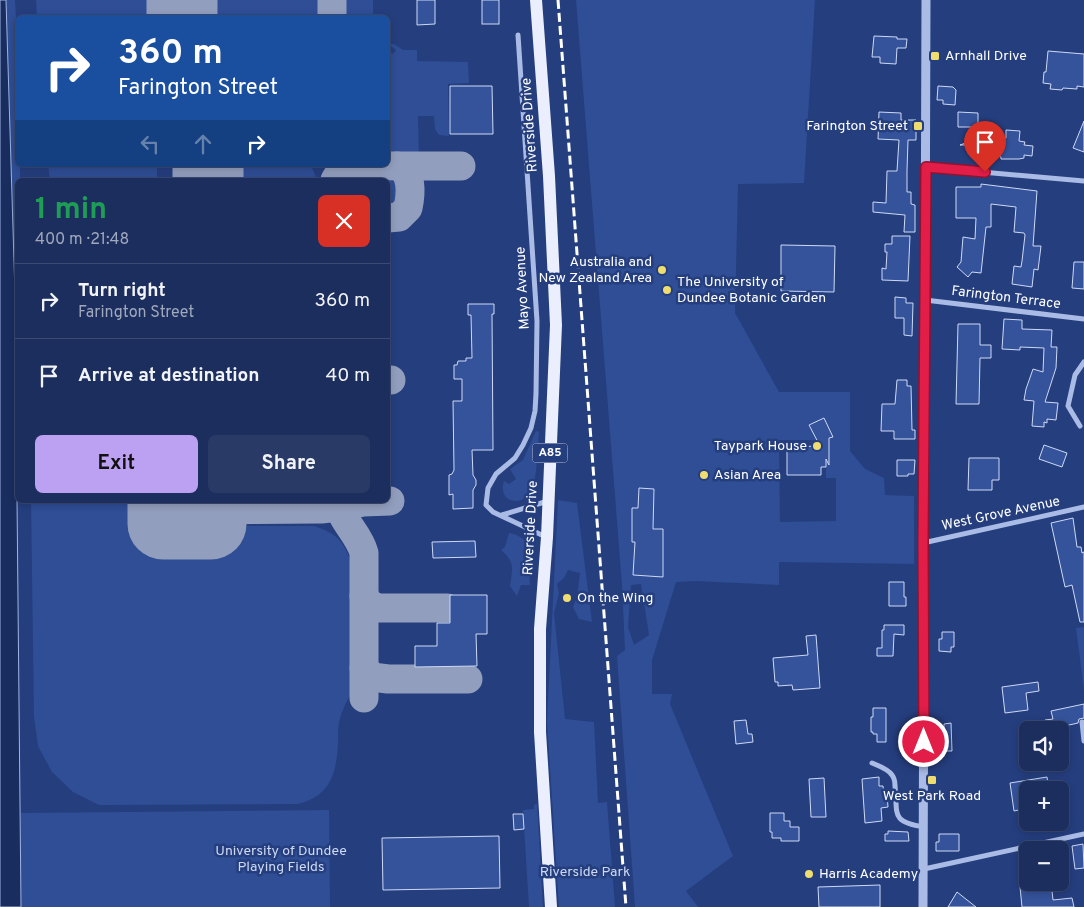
<!DOCTYPE html>
<html lang="en">
<head>
<meta charset="utf-8">
<style>
  body { margin:0; font-family:Overpass,sans-serif; background:#293a67; color:#f1f3f6; height:100vh; display:flex; flex-direction:column; font-size:19px; white-space:nowrap }
  * { box-sizing:border-box; margin:0 }
  p { font-size:16px; color:#a0a8bc }
  .icon { flex:none; width:28px; height:28px; fill:none; stroke:currentColor; stroke-width:2; stroke-linecap:round; stroke-linejoin:round }
  .map { position:relative; flex:1; overflow:hidden }
  .sheet { position:absolute; left:15px; top:178px; width:375px; height:325px; display:flex; flex-direction:column; background:#1c2e5e; border-radius:8px; box-shadow:0 2px 8px #0003,0 0 0 1px #3a4a73 }
  .sheet>* { flex:none }
  .guide { position:absolute; left:15px; top:15px; width:375px; height:152px; border-radius:8px; box-shadow:0 2px 8px #0003,0 0 0 1px #3a4a73; background:#1a4fa0; color:#fff; overflow:hidden }
  .buttons { position:absolute; left:1019px; top:721px; display:grid; gap:10px }
  .buttons a { display:grid; place-items:center; width:50px; height:50px; border-radius:8px; background:#1c2e5e; box-shadow:0 2px 8px #0003,0 0 0 1px #3a4a73; font-size:25px }
  .pin { position:absolute; display:grid; place-items:center; width:42px; height:42px; color:#fff; margin:-51px -21px; border-radius:50% 50% 50% 0; rotate:-45deg; box-shadow:0 0 5px #0007 }
  .pin .icon { rotate:45deg }
  .me { position:absolute; width:55px; margin:-28px; rotate:0deg; stroke-linejoin:round; filter:drop-shadow(0 0 4px #0008) }
  .turn { display:flex; align-items:center; gap:18px; height:105px; padding:0 20px; font-size:22px }
  .turn .icon { width:65px; height:65px; stroke-width:2.5 }
  .turn b { display:block; font-size:35px; line-height:42px }
  .lanes { display:flex; align-items:center; height:48px; padding:0 20px; background:#0003; justify-content:center; gap:25px; direction:ltr }
  .lanes .off { opacity:.35 }
  .round { display:grid; place-items:center; flex:none; width:52px; height:52px; border-radius:8px; background:#293a67 }
  .summary { display:flex; align-items:center; justify-content:space-between; height:85px; padding:0 20px }
  h1 { font-size:30px; font-weight:700; line-height:38px; color:#1e9e55 }
  .primary-button { display:flex; gap:10px; margin-top:auto; padding:10px 20px }
  .primary-button a { flex:1; height:58px; border-radius:8px; background:#bca0f2; color:#111; font-size:20px; font-weight:700; line-height:58px; text-align:center }
  .primary-button a+a { background:#293a67; color:#f1f3f6 }
  ul { padding:0; list-style:none }
  li { display:flex; align-items:center; gap:15px; height:75px; padding:0 20px; border-top:1px solid #3a4a73 }
  li div { flex:1 }
  li b { display:block; font-size:19px }
  li em { font-style:normal }
  .map>svg:first-child { display:block }
  .green { fill:#2f4e96; fill-rule:evenodd }
  .water { fill:#192d5f; stroke:#9fb5e6 }
  .lines { fill:none; stroke-linecap:round; stroke-linejoin:round }
  .taxiway { stroke:#929ebe; stroke-width:29 }
  .runway { stroke:#929ebe; stroke-width:71 }
  .building { fill:#35539b; stroke:#ced9f5 }
  .minor { stroke:#aabce6; stroke-width:5 }
  .tertiary { stroke:#aabce6; stroke-width:9 }
  .primary { stroke:#ebeffd; stroke-width:12 }
  .rail { stroke:#fff; stroke-width:3; stroke-dasharray:9 4; stroke-linecap:butt }
  .route-casing { stroke:#92132f; stroke-width:12 }
  .route { stroke:#e11d48; stroke-width:9 }
  .poi-dot { fill:#efde6f; stroke:#253e7e; stroke-width:2 }
  .labels { text-anchor:middle; dominant-baseline:central; stroke-width:5; stroke-linejoin:round; paint-order:stroke }
  .shield { fill:#253e7e; stroke:#bec5d8; stroke-width:1 }
  .shield-label { font-size:12px; font-weight:bold; fill:#fff }
  .poi-label { font-size:14px; fill:#fff; stroke:#253e7e; text-anchor:start }
  .street-label { font-size:14px; fill:#fff; stroke:#253e7e }
  .park-label { font-size:14px; fill:#ced9f5; stroke:#253e7e }
</style>
</head>
<body>
<div class="map">
<svg width="1084" height="907" viewBox="0 0 1084 907">
  <rect width="100%" height="100%" fill="#253e7e"/>
  <g class="green">
    <polygon points="0,0 15,0 18,53 18,165 20,165 20,180 18,180 17,263 7,266 0,907"/>
    <polygon points="36,0 156,0 156,17 37,17"/>
    <rect x="204" y="0" width="117" height="17"/>
    <rect x="338" y="0" width="35" height="17"/>
    <path d="M576,0H815L804,183L738,184L735,313L779,392H850V451L865,469L884,478L885,495L914,496V564L779,562V585L695,581L676,582L652,660V694H672L670,704L733,856L686,891L698,907H635L617,656L625,650L622,585ZM824,418L832,435L831,437H827L829,456H826V478H836V521L780,522L779,440H817L809,425ZM641,584L649,635L634,645L628,627L631,585Z"/>
    <polygon points="388,44 394,44 403,50 417,50 417,61 468,62 469,83 448,84 449,136 439,135 435,129 434,116 418,116 419,157 415,159 388,159 388,50 393,54 396,50"/>
    <polygon points="48,165 157,165 157,180 50,180"/>
    <polygon points="205,165 309,165 313,170 317,180 206,180"/>
    <path d="M388,178L397,185C402,197 399,207 388,213V180H358Z"/>
    <path d="M536,431L539,432C538,446 537,481 531,491C520,509 497,501 504,481L509,484L516,479L510,469L523,460Z"/>
    <path d="M31,500H160V526H314C336,533 344,541 351,562L353,690C347,700 342,710 339,722C338,729 338,738 338,745C336,776 329,796 298,804L99,805L73,792L52,772L38,746L34,717Z"/>
    <polygon points="558,500 577,503 592,622 579,619 573,607 577,597 580,573 568,570 564,578 557,584 559,593 554,613 565,719 594,722 598,803 607,802 615,907 559,907 547,721"/>
    <path d="M509,533C538,538 528,564 530,585H521L517,596L510,586C512,570 516,562 501,550L505,547Z"/>
    <polygon points="1084,627 1084,690 1076,628"/>
    <polygon points="537,803 543,907 529,907 523,810 534,809 534,805"/>
    <polygon points="329,810 330,907 21,907 21,813"/>
  </g>
  <polygon class="water" points="0,0 6,0 15,294 21,907 0,907"/>
  <g class="lines">
    <g class="taxiway">
      <polyline points="184,0 184,18"/>
      <polyline points="332,0 332,18"/>
      <polyline points="397,166 461,166"/>
      <path d="M335,180C345,160 378,166 397,166C413,172 411,194 408,208L399,217L388,218"/>
      <polyline points="388,380 391,380"/>
      <path d="M338,500C341,522 359,533 364,553V698"/>
      <polyline points="186,510 321,509 339,507 363,502 390,501"/>
      <polyline points="364,596 369,604 378,608 447,608"/>
      <polyline points="364,668 372,677 388,679 468,679"/>
    </g>
    <g class="runway">
      <polyline points="182,0 182,18"/>
      <polyline points="208,165 208,180"/>
      <polyline points="163,500 163,524 211,524 211,500"/>
    </g>
  </g>
  <g class="building">
    <polygon points="417,0 435,0 435,24 417,25"/>
    <rect x="482" y="0" width="17" height="24"/>
    <polygon points="874,36 897,37 897,39 907,39 906,48 897,48 896,64 880,63 880,57 872,57"/>
    <polygon points="1048,51 1084,54 1084,87 1077,86 1077,89 1063,88 1062,90 1050,89 1051,84 1043,83 1044,72 1046,72"/>
    <polygon points="450,86 492,86 493,134 450,134"/>
    <polygon points="938,86 953,87 956,90 955,105 943,104 943,100 937,100"/>
    <polygon points="879,112 901,113 901,120 916,120 916,140 908,140 907,171 907,192 911,192 911,204 915,205 915,232 904,232 905,215 873,212 873,202 886,203 887,171 897,171 899,140 878,139"/>
    <polygon points="958,112 978,113 978,127 958,127"/>
    <polygon points="1084,121 1084,152 1073,148"/>
    <polygon points="1006,130 1020,131 1019,141 1025,142 1024,145 1033,146 1032,156 1024,155 1024,158 1019,159 1001,159 1001,157 998,156 999,148 979,146 968,151 965,145 960,145 993,133 995,139 1006,138"/>
    <polygon points="981,184 1037,191 1033,246 1041,246 1038,270 1034,269 1032,287 1012,284 1014,266 1021,267 1022,261 1025,235 1024,233 1014,232 1016,207 991,204 991,227 986,227 981,273 972,272 968,277 957,267 961,262 963,237 975,239 976,218 956,218 956,187 981,187"/>
    <polygon points="892,236 910,236 908,281 882,280 882,268 886,269 887,252 885,252 885,244 892,244"/>
    <polygon points="781,245 835,246 834,292 781,291"/>
    <polygon points="1074,262 1084,262 1084,289 1072,288"/>
    <polygon points="895,297 906,298 906,303 913,303 912,336 904,335 904,318 895,318"/>
    <polygon points="468,304 494,304 494,314 492,314 493,450 472,450 473,475 476,480 476,485 473,490 473,508 453,509 453,494 449,495 449,475 452,474 454,470 453,401 462,401 462,379 454,379 454,365 457,365 458,361 466,361 466,358 472,358 471,315 468,315"/>
    <polygon points="1004,319 1022,320 1022,329 1052,330 1051,347 1057,347 1056,368 1045,402 1058,403 1056,420 1047,419 1047,423 1044,422 1044,427 1032,426 1034,401 1024,400 1026,389 1033,369 1043,372 1044,348 1020,347 1020,350 1002,349"/>
    <polygon points="958,324 980,324 980,345 991,345 991,358 980,358 979,404 956,404"/>
    <polygon points="897,380 907,380 907,386 911,386 912,430 915,430 915,439 894,439 894,431 881,431 882,404 895,404"/>
    <polygon points="824,418 833,437 829,438 829,465 826,459 826,467 821,467 821,475 787,475 787,447 820,446 809,425"/>
    <polygon points="1044,445 1067,453 1062,467 1039,459"/>
    <polygon points="969,458 999,458 999,480 992,480 992,490 968,490"/>
    <polygon points="897,460 915,460 914,474 908,474 908,476 897,476"/>
    <polygon points="639,488 654,489 653,529 663,529 663,577 633,575 635,542 632,542 632,508 638,508"/>
    <polygon points="1073,518 1077,547 1081,547 1082,553 1084,552 1084,622 1080,622 1072,585 1065,587 1051,523"/>
    <polygon points="475,541 476,557 433,558 432,542"/>
    <polygon points="889,582 904,582 904,597 906,597 906,606 889,606"/>
    <polygon points="450,595 487,595 487,634 476,634 477,666 415,667 415,646 437,646 437,623 450,623"/>
    <polygon points="884,625 904,625 904,635 894,634 893,656 877,656 877,648 882,648 882,630 884,630"/>
    <polygon points="942,632 954,632 954,647 951,647 951,652 939,651 939,639 942,639"/>
    <polygon points="816,635 820,688 793,690 792,685 778,686 778,682 775,682 773,658 808,655 806,636"/>
    <polygon points="1038,682 1039,691 1026,693 1028,710 1005,713 1002,687"/>
    <polygon points="1084,704 1084,718 1079,719 1078,723 1047,730 1045,720 1053,719 1051,711"/>
    <polygon points="873,708 886,708 886,742 877,742 877,734 873,734 873,732 871,732 871,717 873,717"/>
    <polygon points="746,720 748,734 752,734 753,742 736,744 734,721"/>
    <polygon points="951,723 952,751 938,751 937,741 944,741 944,724"/>
    <polygon points="879,777 879,786 883,786 884,794 887,794 888,807 881,808 882,821 865,823 862,779"/>
    <polygon points="1047,777 1049,790 1028,790 1028,808 1014,811 1010,783"/>
    <polygon points="824,778 826,817 811,817 809,779"/>
    <polygon points="770,813 784,813 784,821 790,821 790,827 799,827 799,841 781,841 781,838 772,838 772,832 770,832"/>
    <polygon points="513,814 523,814 524,829 514,830"/>
    <polygon points="888,831 908,832 909,841 885,841 885,834 888,834"/>
    <polygon points="939,834 959,834 959,851 936,851 936,842 939,842"/>
    <polygon points="499,836 500,888 383,890 382,838"/>
    <polygon points="1083,844 1084,868 1075,869 1072,846"/>
    <polygon points="1037,882 1051,882 1053,900 1072,898 1074,907 1022,907 1020,887 1037,885"/>
    <polygon points="880,885 880,907 819,907 818,887"/>
    <polygon points="957,892 976,907 948,907"/>
  </g>
  <g class="lines">
    <g class="minor">
      <polyline points="518,35 537,321 536,394 535,411 531,428 523,445 515,458 496,474 488,488 486,505 493,512 546,537"/>
      <polyline points="926,167 1084,181"/>
      <polyline points="925,300 1084,319"/>
      <polyline points="1080,426 1068,406 1075,375 1084,362"/>
      <polyline points="502,515 548,501"/>
      <polyline points="923,543 1084,507"/>
      <polyline points="1082,722 1084,741"/>
      <path d="M872,763C879,766 888,769 892,775C895,779 895,782 895,786C898,814 890,822 924,827"/>
      <polyline points="924,869 1084,834"/>
    </g>
    <polyline class="tertiary" points="923,907 926,0"/>
    <polyline class="primary" points="536,0 549,176 556,325 547,537 540,629 540,732 551,907"/>
    <polyline class="rail" points="558,0 626,907"/>
  </g>
  <g class="lines">
    <defs>
      <polyline id="route" points="924,742 923,543 926,167 985,172"/>
    </defs>
    <use href="#route" class="route-casing"/>
    <use href="#route" class="route"/>
  </g>
  <g class="poi-dot">
    <rect x="930" y="51" width="10" height="10" rx="2.5"/>
    <rect x="913" y="121" width="10" height="10" rx="2.5"/>
    <circle cx="662" cy="270" r="5"/>
    <circle cx="667" cy="290" r="5"/>
    <circle cx="817" cy="446" r="5"/>
    <circle cx="704" cy="475" r="5"/>
    <circle cx="567" cy="598" r="5"/>
    <rect x="927" y="775" width="10" height="10" rx="2.5"/>
    <circle cx="809" cy="874" r="5"/>
  </g>
  <g class="labels">
    <rect class="shield" x="532.5" y="443.5" width="35" height="19" rx="4"/>
    <g class="shield-label">
      <text x="550" y="453">A85</text>
    </g>
    <g class="poi-label">
      <text x="945" y="56">Arnhall Drive</text>
      <text x="908" y="126" text-anchor="end">Farington Street</text>
      <text x="652" y="262" text-anchor="end">Australia and<tspan x="652" dy="16">New Zealand Area</tspan></text>
      <text x="677" y="282">The University of<tspan x="677" dy="16">Dundee Botanic Garden</tspan></text>
      <text x="807" y="446" text-anchor="end">Taypark House</text>
      <text x="714" y="475">Asian Area</text>
      <text x="577" y="598">On the Wing</text>
      <text x="932" y="796" text-anchor="middle">West Park Road</text>
      <text x="819" y="874">Harris Academy</text>
    </g>
    <g class="street-label">
      <text transform="translate(530 125) rotate(-94)">Riverside Drive</text>
      <text transform="translate(523 288) rotate(-93)">Mayo Avenue</text>
      <text transform="translate(1006 298) rotate(7)">Farington Terrace</text>
      <text transform="translate(1001 514) rotate(-12)">West Grove Avenue</text>
      <text transform="translate(531 528) rotate(-87)">Riverside Drive</text>
    </g>
    <g class="park-label">
      <text x="281" y="851">University of Dundee<tspan x="281" dy="16">Playing Fields</tspan></text>
      <text x="585" y="872">Riverside Park</text>
    </g>
  </g>
</svg>
<div class="buttons">
<a><svg class="icon" aria-label="sound" viewBox="0 0 24 24"><path d="M4 9h4l5-4v14l-5-4H4zM17 9q2 3 0 6"/></svg></a>
<a>+</a>
<a>−</a>
</div>
<div class="pin" style="left:985px;top:172px;background:#d93025"><svg class="icon" aria-label="arrive" viewBox="0 0 24 24"><path d="M6 21V4h12l-3 4 3 4H6"/></svg></div>
<svg class="me" style="left:924px;top:742px" viewBox="-20 -20 40 40"><circle r="17" fill="#e11d48" stroke="#fff" stroke-width="3"/><path d="M0-11L8 9 0 5-8 9z" fill="#fff"/></svg>
<div class="guide">
<div class="turn"><svg class="icon" aria-label="right" viewBox="0 0 24 24"><path d="M7 20v-9h11M14 6l5 5-5 5"/></svg><div><b>360 m</b>Farington Street</div></div>
<div class="lanes"><svg class="icon off" aria-label="left" viewBox="0 0 24 24"><path d="M17 20v-9H6M10 6l-5 5 5 5"/></svg><svg class="icon off" aria-label="ahead" viewBox="0 0 24 24"><path d="M12 20V5M6 11l6-6 6 6"/></svg><svg class="icon" aria-label="right" viewBox="0 0 24 24"><path d="M7 20v-9h11M14 6l5 5-5 5"/></svg></div>
</div>
<section class="sheet">
<div class="summary"><div><h1>1 min</h1><p>400 m · 21:48</p></div><a class="round" style="background:#d93025;color:#fff"><svg class="icon" aria-label="close" viewBox="0 0 24 24"><path d="M6 6l12 12M18 6L6 18"/></svg></a></div>
<ul>
<li><svg class="icon" aria-label="right" viewBox="0 0 24 24"><path d="M7 20v-9h11M14 6l5 5-5 5"/></svg><div><b>Turn right</b><p>Farington Street</p></div><em>360 m</em></li>
<li><svg class="icon" aria-label="arrive" viewBox="0 0 24 24"><path d="M6 21V4h12l-3 4 3 4H6"/></svg><div><b>Arrive at destination</b></div><em>40 m</em></li>
</ul>
<div class="primary-button"><a>Exit</a><a>Share</a></div>
</section>
</div>
</body>
</html>
